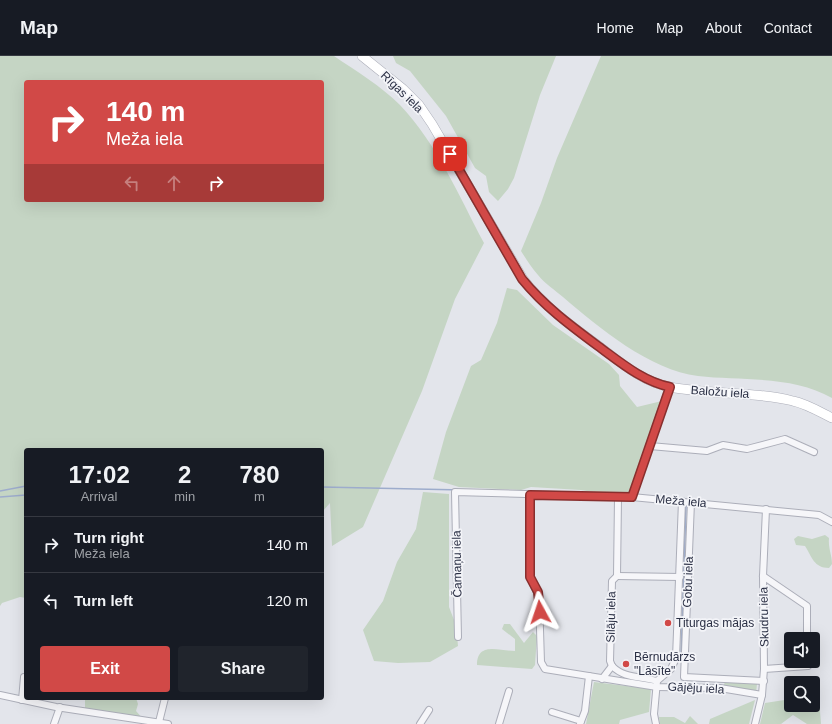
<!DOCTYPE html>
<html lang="en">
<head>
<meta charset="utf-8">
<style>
  body { margin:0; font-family:Helvetica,sans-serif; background:#20242c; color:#f1f3f6; height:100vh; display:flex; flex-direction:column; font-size:15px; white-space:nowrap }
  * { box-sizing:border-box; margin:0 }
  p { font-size:13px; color:#9ea1a6 }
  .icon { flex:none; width:22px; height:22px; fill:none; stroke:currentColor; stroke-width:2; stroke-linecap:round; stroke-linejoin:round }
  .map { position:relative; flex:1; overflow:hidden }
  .sheet { position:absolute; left:24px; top:392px; width:300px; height:252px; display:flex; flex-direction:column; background:#171b24; border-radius:4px; box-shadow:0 4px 16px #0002 }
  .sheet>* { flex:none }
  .hud { position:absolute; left:24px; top:24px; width:300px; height:122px; border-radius:4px; box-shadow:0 4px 16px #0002; background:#d14947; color:#fff; overflow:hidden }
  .controls { position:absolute; left:784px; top:576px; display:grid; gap:8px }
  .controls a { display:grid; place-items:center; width:36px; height:36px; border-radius:4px; background:#171b24; box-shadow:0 4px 16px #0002; font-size:20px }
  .pin { position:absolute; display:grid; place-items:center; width:34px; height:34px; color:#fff; margin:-17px; border-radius:8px; box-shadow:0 2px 6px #0006 }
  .me { position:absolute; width:44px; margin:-22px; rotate:355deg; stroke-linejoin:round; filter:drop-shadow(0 0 3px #0008) }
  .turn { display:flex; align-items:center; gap:14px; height:84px; padding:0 16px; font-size:18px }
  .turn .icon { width:52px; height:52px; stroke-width:2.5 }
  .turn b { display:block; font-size:28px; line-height:34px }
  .lanes { display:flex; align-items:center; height:38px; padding:0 16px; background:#0003; justify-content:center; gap:20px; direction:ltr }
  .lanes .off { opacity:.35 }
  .eta { display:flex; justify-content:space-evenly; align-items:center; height:68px; text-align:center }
  .eta b { font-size:24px; font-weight:600; line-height:28px }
  .action { display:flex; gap:8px; margin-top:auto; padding:8px 16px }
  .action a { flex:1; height:46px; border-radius:4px; background:#d14947; color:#fff; font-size:16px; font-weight:600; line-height:46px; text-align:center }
  .action a+a { background:#20242c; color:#f1f3f6 }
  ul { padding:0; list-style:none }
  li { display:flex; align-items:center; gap:12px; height:56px; padding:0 16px; border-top:1px solid #363941 }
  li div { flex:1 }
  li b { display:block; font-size:15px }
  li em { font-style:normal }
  header { display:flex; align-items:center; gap:24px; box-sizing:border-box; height:56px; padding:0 20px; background:#171b24; border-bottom:1px solid #363941 }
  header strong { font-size:19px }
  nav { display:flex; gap:22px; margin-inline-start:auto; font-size:14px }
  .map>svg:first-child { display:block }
  .green { fill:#c5d5c4; fill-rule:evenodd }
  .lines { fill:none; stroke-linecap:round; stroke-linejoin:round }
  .stream { stroke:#9daccc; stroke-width:1.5 }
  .minor-casing { stroke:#acaeb9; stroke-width:8 }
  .secondary-casing { stroke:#acaeb9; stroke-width:10 }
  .minor { stroke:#f6f6f9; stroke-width:6 }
  .secondary { stroke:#fff; stroke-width:9 }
  .route-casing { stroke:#882f2e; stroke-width:10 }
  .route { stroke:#d14947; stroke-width:7 }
  .poi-dot { fill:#d14947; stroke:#f3f4f8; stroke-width:1.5 }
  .labels { text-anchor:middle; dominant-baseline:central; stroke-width:3.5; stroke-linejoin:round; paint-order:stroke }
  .street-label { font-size:12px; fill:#2a2f44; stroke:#f3f4f8 }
  .poi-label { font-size:12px; fill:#2a2f44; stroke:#f3f4f8; text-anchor:start }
</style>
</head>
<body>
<header>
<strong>Map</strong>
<nav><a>Home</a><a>Map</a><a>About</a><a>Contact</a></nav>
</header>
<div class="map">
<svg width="832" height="668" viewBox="0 0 832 668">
  <rect width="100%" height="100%" fill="#e3e5eb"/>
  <g class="green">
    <path d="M0,0H334C356,15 381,30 400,49C437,88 459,140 484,187L455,243L422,335L363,471L332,490L330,447L322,456V394H26V542L20,541L2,547L0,550ZM26,26H322V144H26Z"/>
    <polygon points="393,0 556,0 540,39 514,122 508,133 498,145 489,136 486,120 475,112 446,60 410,15 396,7"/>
    <path d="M601,0H832V342C793,319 741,325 698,320C650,314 599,272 563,241C555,234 545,228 538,219C532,212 526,203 521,195L541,147L557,102Z"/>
    <polygon points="507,232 517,234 553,269 609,308 619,319 620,330 637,351 662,345 633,427 627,439 605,438 581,434 531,431 521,434 459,431 433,423 446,376 471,310 481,304 497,267"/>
    <polygon points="423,436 449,438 449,551 456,569 458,590 430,606 398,607 374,605 363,574 383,545 397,506 416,473"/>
    <path d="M825,479L829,482C828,492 832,499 832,508L829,512C814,512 812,501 805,490L796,489L794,483L798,480L812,483Z"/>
    <path d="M504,568H510L524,587L533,576L537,580L535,609L532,613L477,609C477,585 500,595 515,595V583L502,573Z"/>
    <polygon points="594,626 651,633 649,656 620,664 619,668 586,668"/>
    <polygon points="725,626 757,628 756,637 723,631"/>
    <polygon points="819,641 821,668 807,668 793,659 781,668 760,668 765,647 791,643 791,649 813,649 813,642"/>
    <polygon points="85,642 136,642 138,648 136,655 144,664 85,655"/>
    <polygon points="755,644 749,668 709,668 710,663"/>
    <polygon points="690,660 698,668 660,668 659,661 674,661 685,667"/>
  </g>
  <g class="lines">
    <g class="stream">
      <polyline points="322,431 609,437"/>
      <polyline points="0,435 26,430"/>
      <polyline points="0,441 26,439"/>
      <polyline points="681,601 686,450"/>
    </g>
    <defs>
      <g id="minor">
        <polyline points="650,390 707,395 723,389 747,393 785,383 814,396"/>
        <polyline points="530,439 530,521 539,541 541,606 545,613 657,631 720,632 762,639"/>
        <polyline points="632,441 669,331"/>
        <polyline points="691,446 684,621 764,625"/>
        <polyline points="617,520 680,521"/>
        <polyline points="763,520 807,550 807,583"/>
        <polyline points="458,581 455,436 632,441 819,459 832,466"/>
        <polyline points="612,610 610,605 612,525 617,520 618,442"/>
        <path d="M612,610C625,623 640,620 657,625"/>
        <polyline points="764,613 808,610 808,605"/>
        <polyline points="602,623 612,610"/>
        <polyline points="0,639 56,651 168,668"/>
        <polyline points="22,644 24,621"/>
        <polyline points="552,656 581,665"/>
        <polyline points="159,666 165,642"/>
        <polyline points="54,668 60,651"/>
        <polyline points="420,668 429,654"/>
        <polyline points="499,668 509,635"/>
        <polyline points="580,668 585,655 589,620"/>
        <polyline points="656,668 654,658 657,625 671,613 676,602 682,445"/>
        <polyline points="755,668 762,639 764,613 763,520 766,453"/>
      </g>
      <path id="secondary" d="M362,0L403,33L419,49L432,68L523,223C544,251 572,270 600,291C621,307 643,326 670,331C711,339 753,335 793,345C807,348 820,356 832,362"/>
    </defs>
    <use href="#minor" class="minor-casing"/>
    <use href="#secondary" class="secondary-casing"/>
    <use href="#minor" class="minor"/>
    <use href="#secondary" class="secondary"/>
  </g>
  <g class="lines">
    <defs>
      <path id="route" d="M450,98L522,223C544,250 571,270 598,290C620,306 642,325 670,331L632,441L530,439V521L538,536L540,556"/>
    </defs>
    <use href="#route" class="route-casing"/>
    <use href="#route" class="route"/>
  </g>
  <g class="poi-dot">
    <circle cx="668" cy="567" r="4"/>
    <circle cx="626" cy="608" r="4"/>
  </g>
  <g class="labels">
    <g class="street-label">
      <text transform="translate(402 36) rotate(44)">Rīgas iela</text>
      <text transform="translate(720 336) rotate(4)">Baložu iela</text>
      <text transform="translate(681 445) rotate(5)">Meža iela</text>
      <text transform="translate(457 508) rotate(-91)">Čamaņu iela</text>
      <text transform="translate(688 526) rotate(-88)">Gobu iela</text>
      <text transform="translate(611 561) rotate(-89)">Silāju iela</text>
      <text transform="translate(764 561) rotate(-91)">Skudru iela</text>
      <text transform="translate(696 632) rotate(3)">Gājēju iela</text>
    </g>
    <g class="poi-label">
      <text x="676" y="567">Titurgas mājas</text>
      <text x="634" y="601">Bērnudārzs<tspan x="634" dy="14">"Lāsīte"</tspan></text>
    </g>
  </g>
</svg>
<div class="controls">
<a><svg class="icon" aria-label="sound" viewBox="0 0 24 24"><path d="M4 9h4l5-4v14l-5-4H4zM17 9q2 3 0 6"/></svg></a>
<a><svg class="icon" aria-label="search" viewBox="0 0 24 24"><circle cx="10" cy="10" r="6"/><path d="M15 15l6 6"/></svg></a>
</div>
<div class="pin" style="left:450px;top:98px;background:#d93025"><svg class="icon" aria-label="arrive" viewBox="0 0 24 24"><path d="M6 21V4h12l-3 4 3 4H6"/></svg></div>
<svg class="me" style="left:540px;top:556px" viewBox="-20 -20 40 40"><path d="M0-17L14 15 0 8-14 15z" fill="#d14947" stroke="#fff" stroke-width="4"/></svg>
<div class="hud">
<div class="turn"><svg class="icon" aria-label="right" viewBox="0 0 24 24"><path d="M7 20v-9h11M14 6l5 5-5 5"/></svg><div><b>140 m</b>Meža iela</div></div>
<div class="lanes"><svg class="icon off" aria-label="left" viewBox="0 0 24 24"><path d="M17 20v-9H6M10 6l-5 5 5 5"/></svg><svg class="icon off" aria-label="ahead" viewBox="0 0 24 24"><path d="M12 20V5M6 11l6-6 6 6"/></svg><svg class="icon" aria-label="right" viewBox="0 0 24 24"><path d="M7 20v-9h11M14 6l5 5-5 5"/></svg></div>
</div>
<section class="sheet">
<div class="eta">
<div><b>17:02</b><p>Arrival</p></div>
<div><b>2</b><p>min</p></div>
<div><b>780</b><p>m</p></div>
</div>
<ul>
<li><svg class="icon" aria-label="right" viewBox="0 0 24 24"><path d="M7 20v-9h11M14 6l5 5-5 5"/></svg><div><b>Turn right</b><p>Meža iela</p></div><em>140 m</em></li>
<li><svg class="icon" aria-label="left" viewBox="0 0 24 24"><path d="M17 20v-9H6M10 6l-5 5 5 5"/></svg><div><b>Turn left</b></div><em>120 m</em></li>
</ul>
<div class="action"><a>Exit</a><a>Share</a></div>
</section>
</div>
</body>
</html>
